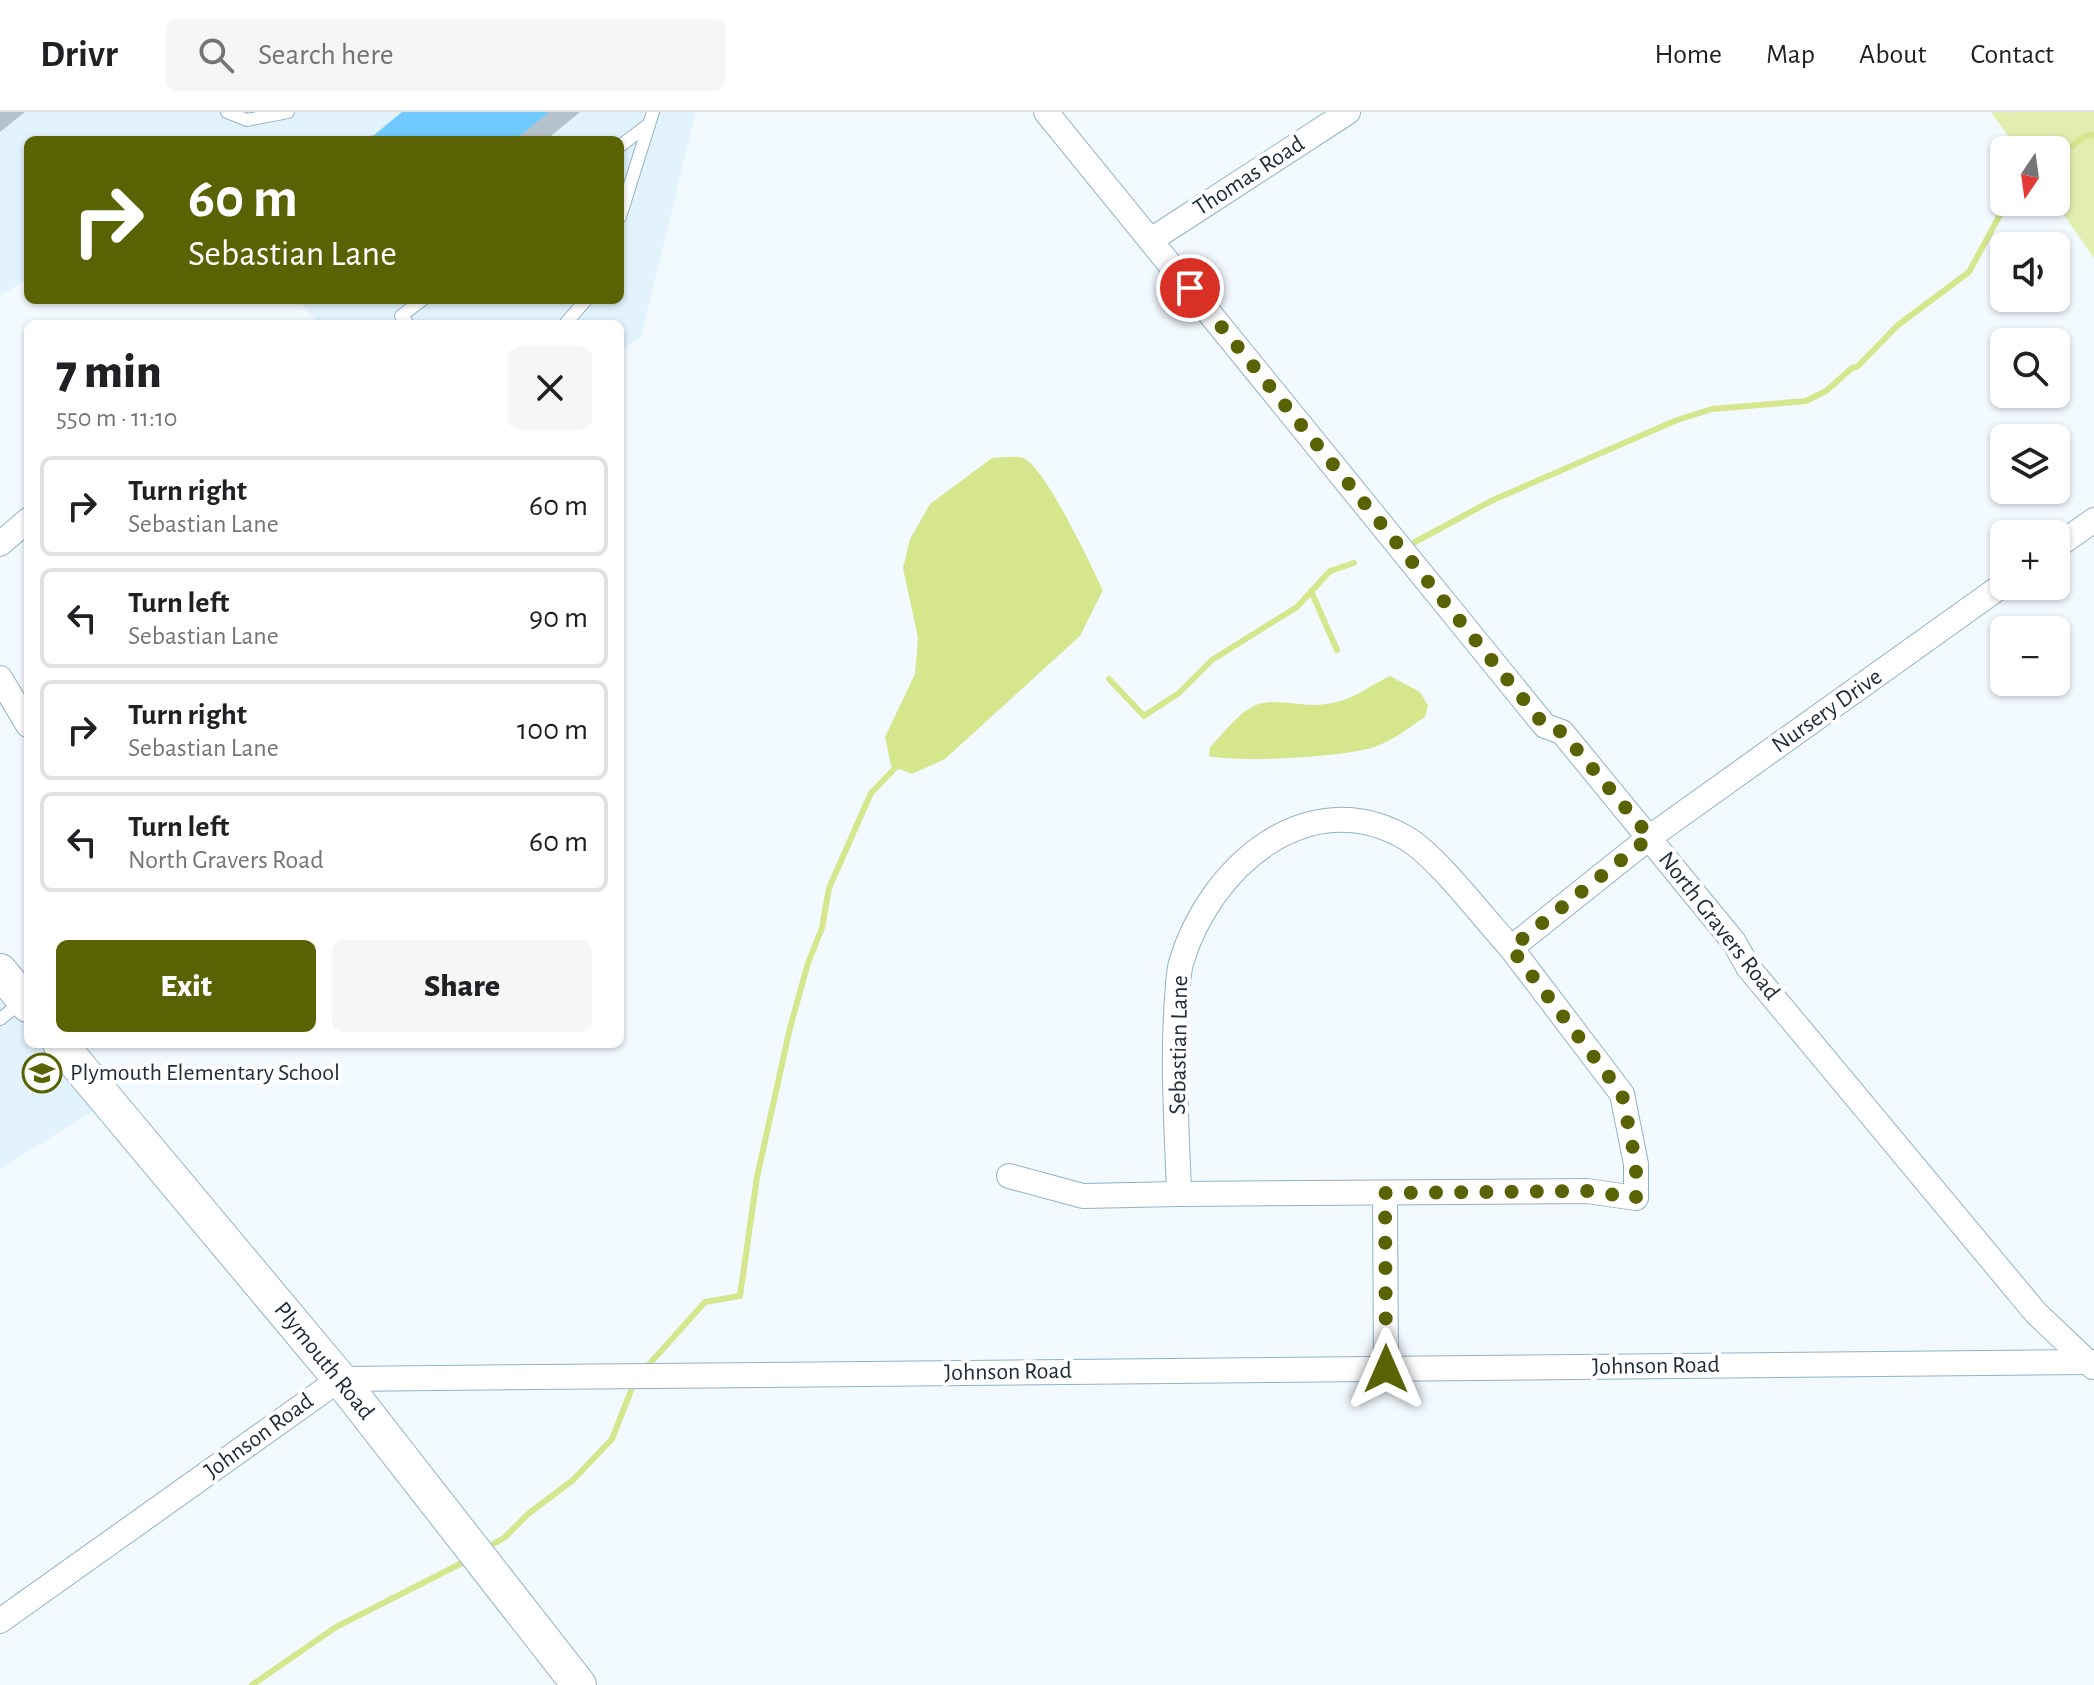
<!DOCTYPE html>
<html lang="en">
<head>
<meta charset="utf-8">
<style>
  body { margin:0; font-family:"Alegreya Sans",sans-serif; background:#f6f6f6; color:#202124; height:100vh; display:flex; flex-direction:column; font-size:30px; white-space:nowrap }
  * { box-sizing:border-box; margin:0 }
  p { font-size:26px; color:#757577 }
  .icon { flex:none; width:44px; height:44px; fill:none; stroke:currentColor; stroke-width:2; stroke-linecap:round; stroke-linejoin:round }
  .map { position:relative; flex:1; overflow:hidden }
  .details { position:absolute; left:24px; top:208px; width:600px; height:728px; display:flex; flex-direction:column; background:#fff; border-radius:12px; box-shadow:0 2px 6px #0004 }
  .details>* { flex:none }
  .top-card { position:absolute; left:24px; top:24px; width:600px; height:168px; border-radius:12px; box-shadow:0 2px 6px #0004; background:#596303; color:#fff; overflow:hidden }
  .needle { width:52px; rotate:193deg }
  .tools { position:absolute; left:1990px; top:24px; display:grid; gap:16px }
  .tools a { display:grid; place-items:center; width:80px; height:80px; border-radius:12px; background:#fff; box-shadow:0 2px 6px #0004; font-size:40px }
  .pin { position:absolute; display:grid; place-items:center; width:68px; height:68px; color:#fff; margin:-34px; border:4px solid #fff; border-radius:50%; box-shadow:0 2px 8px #0007 }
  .me { position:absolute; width:88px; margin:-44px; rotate:0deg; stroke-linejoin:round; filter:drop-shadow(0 0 6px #0008) }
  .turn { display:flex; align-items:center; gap:28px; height:168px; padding:0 32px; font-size:36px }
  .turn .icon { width:104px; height:104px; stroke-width:2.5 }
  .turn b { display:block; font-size:56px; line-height:68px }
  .round { display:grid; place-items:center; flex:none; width:84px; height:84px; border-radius:12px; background:#f6f6f6 }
  .head { display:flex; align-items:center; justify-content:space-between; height:136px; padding:0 32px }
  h1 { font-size:48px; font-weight:800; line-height:60px }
  .button { display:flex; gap:16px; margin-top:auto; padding:16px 32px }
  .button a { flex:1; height:92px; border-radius:12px; background:#596303; color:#fff; font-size:32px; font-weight:800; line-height:92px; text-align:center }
  .button a+a { background:#f6f6f6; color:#202124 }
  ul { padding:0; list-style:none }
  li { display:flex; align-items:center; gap:24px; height:100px; margin:0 16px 12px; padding:0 16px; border:4px solid #e0e0e0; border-radius:12px }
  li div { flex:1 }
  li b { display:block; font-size:30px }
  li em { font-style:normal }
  header { display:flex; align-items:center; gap:48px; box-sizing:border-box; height:112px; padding:0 40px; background:#fff; border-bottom:2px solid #e0e0e0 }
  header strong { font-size:38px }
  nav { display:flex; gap:44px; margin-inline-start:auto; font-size:28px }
  .search { width:560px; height:72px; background:#f6f6f6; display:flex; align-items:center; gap:20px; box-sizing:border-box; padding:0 28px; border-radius:12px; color:#757577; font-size:30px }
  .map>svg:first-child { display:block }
  .built { fill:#e2f3fe }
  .green { fill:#e2eeb0 }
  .water { fill:#d6e68d }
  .shadow { fill:#0003 }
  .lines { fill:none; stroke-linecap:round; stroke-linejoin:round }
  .stream { stroke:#d6e68d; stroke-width:6 }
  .building { fill:#71caff }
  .lane-casing { stroke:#90b2c8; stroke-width:14 }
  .street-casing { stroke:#90b2c8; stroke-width:26 }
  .secondary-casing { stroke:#90b2c8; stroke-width:36 }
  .lane { stroke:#fff; stroke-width:12 }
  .street { stroke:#fff; stroke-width:24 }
  .secondary { stroke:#fff; stroke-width:34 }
  .route { stroke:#596303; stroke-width:14; stroke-dasharray:0 25.2 }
  .labels { text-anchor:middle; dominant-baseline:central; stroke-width:8; stroke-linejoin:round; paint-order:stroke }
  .street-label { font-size:24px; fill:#202e37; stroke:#fff }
  .poi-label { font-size:24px; fill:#202e37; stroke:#fff; text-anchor:start }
</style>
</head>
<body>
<header>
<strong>Drivr</strong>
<div class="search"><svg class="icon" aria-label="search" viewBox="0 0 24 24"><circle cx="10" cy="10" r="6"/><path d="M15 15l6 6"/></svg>Search here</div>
<nav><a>Home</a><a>Map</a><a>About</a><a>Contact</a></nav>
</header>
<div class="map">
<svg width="2094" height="1573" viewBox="0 0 2094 1573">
  <rect width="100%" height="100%" fill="#f3faff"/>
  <g class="built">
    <polygon points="0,0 696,0 641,225 620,239 620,212 319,212 299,188 620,188 620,28 28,28 28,166 0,184"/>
    <polygon points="0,859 28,893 28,932 60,932 108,990 0,1057"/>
  </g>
  <polygon class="green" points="1991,0 2094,0 2094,146 2055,90 2056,38 2018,38"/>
  <g class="water">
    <path d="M1004,345C1010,345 1018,344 1023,346C1045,354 1091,454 1103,478L1080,524L945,647L912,662L891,654L885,625L915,562L918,526L903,456L910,427L930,392L992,346Z"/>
    <path d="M1390,564L1420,580L1428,594L1425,605C1410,615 1395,627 1377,634C1350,645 1238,651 1209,644L1210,635C1222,623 1236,604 1250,596C1270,584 1295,594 1317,593C1353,590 1361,578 1390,564Z"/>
  </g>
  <g class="shadow">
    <polygon points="0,0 25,0 0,20"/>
    <polygon points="404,0 580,0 546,28 365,28 372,23 375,25"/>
  </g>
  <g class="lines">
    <g class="stream">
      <polyline points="2046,38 2066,38 2084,25 2094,23"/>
      <polyline points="1415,430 1493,388 1677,308 1712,297 1806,289 1826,279 1852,256 1857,255 1898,213 1969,160 2002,99 2004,86"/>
      <polyline points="1311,479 1337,538"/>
      <polyline points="1109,567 1144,604 1179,581 1212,548 1297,495 1330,459 1354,451"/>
      <polyline points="644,1258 705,1190 740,1184 757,1065 790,916 808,851 822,816 829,776 871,681 899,652"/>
      <polyline points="486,1436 504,1426 528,1402 573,1368 612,1327 634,1271"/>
      <polyline points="252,1573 336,1515 462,1451"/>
    </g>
  </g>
  <polygon class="building" points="402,0 549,0 515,28 368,28"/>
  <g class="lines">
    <defs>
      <g id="lane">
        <polyline points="227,0 247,8 288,0"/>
        <polyline points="620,34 649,12"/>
        <polyline points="620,105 653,0"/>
        <polyline points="408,212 401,204 422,188"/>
        <polyline points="565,212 586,188"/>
        <polyline points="0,907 23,889"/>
      </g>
      <g id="street">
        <polyline points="1046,0 1545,614 1562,620 1734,830 1748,855 2036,1201 2093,1255"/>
        <polyline points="1151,128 1348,0"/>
        <polyline points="0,432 28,408"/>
        <polyline points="2056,435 2094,408"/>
        <polyline points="0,566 28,613"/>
        <path d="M1511,836L1622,982L1636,1052V1086L1587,1079L1179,1082C1177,1018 1172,952 1177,887C1178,876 1178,862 1181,851C1209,756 1307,669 1406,726C1437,744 1485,808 1511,836L1650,725L2004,472"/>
        <polyline points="1009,1064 1083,1084 1179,1082"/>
        <polyline points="1385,1081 1386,1257"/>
        <polyline points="0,1509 340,1267 2094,1250"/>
      </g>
      <g id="secondary">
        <polyline points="0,859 28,893"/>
        <polyline points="60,932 340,1267 579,1573"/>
      </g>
    </defs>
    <use href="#lane" class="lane-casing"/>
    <use href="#street" class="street-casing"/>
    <use href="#secondary" class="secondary-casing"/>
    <use href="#lane" class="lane"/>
    <use href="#street" class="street"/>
    <use href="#secondary" class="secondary"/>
  </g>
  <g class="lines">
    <polyline class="route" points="1190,176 1545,614 1562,620 1650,725 1511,836 1622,982 1636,1052 1636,1086 1587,1079 1385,1081 1386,1257"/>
  </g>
  <defs>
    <symbol id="school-ring" viewBox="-11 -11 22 22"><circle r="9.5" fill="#fff" stroke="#596303" stroke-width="1.5"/><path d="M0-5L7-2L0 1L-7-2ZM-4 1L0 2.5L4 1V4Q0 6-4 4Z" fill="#596303"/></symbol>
  </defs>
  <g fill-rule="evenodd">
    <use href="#school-ring" x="20" y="939" width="44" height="44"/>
  </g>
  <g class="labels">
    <g class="street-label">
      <text transform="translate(1249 64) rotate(-33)">Thomas Road</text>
      <text transform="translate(1827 599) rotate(-35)">Nursery Drive</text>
      <text transform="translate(1719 814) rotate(52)">North Gravers Road</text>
      <text transform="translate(1179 933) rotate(-89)">Sebastian Lane</text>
      <text transform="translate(324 1249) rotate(51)">Plymouth Road</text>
      <text transform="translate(1656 1254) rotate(-1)">Johnson Road</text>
      <text transform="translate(1008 1260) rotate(-1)">Johnson Road</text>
      <text transform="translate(259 1324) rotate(-36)">Johnson Road</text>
    </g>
    <g class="poi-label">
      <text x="70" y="961">Plymouth Elementary School</text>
    </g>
  </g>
</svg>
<div class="tools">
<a><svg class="needle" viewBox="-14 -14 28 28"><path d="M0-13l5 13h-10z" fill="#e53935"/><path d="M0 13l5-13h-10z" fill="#757577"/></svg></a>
<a><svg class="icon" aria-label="sound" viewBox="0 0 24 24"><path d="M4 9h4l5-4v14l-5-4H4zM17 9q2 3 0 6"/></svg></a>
<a><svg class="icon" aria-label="search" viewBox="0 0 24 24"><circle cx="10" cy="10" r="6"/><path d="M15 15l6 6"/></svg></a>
<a><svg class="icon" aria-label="layers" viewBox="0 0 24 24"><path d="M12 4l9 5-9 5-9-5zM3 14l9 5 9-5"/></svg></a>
<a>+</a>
<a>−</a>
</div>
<div class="pin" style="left:1190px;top:176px;background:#d93025"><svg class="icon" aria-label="arrive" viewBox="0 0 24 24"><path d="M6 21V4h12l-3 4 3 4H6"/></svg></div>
<svg class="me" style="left:1386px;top:1257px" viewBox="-20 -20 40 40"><path d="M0-17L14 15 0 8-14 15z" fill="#596303" stroke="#fff" stroke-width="4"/></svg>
<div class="top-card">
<div class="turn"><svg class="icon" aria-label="right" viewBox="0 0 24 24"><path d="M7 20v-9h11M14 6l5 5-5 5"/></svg><div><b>60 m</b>Sebastian Lane</div></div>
</div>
<section class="details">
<div class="head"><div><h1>7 min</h1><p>550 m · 11:10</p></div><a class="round"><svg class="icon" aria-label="close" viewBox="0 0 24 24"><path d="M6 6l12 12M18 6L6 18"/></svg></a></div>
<ul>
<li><svg class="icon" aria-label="right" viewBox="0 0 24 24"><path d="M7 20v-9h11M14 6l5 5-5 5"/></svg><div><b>Turn right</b><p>Sebastian Lane</p></div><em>60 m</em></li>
<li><svg class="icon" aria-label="left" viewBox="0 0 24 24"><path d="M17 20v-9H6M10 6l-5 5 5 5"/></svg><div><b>Turn left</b><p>Sebastian Lane</p></div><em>90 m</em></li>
<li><svg class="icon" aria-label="right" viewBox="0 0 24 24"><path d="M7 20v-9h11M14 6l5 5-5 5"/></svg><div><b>Turn right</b><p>Sebastian Lane</p></div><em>100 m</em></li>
<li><svg class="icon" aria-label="left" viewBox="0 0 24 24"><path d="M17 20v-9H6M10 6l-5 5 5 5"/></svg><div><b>Turn left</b><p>North Gravers Road</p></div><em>60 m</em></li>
</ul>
<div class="button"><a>Exit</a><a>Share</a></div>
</section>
</div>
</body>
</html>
